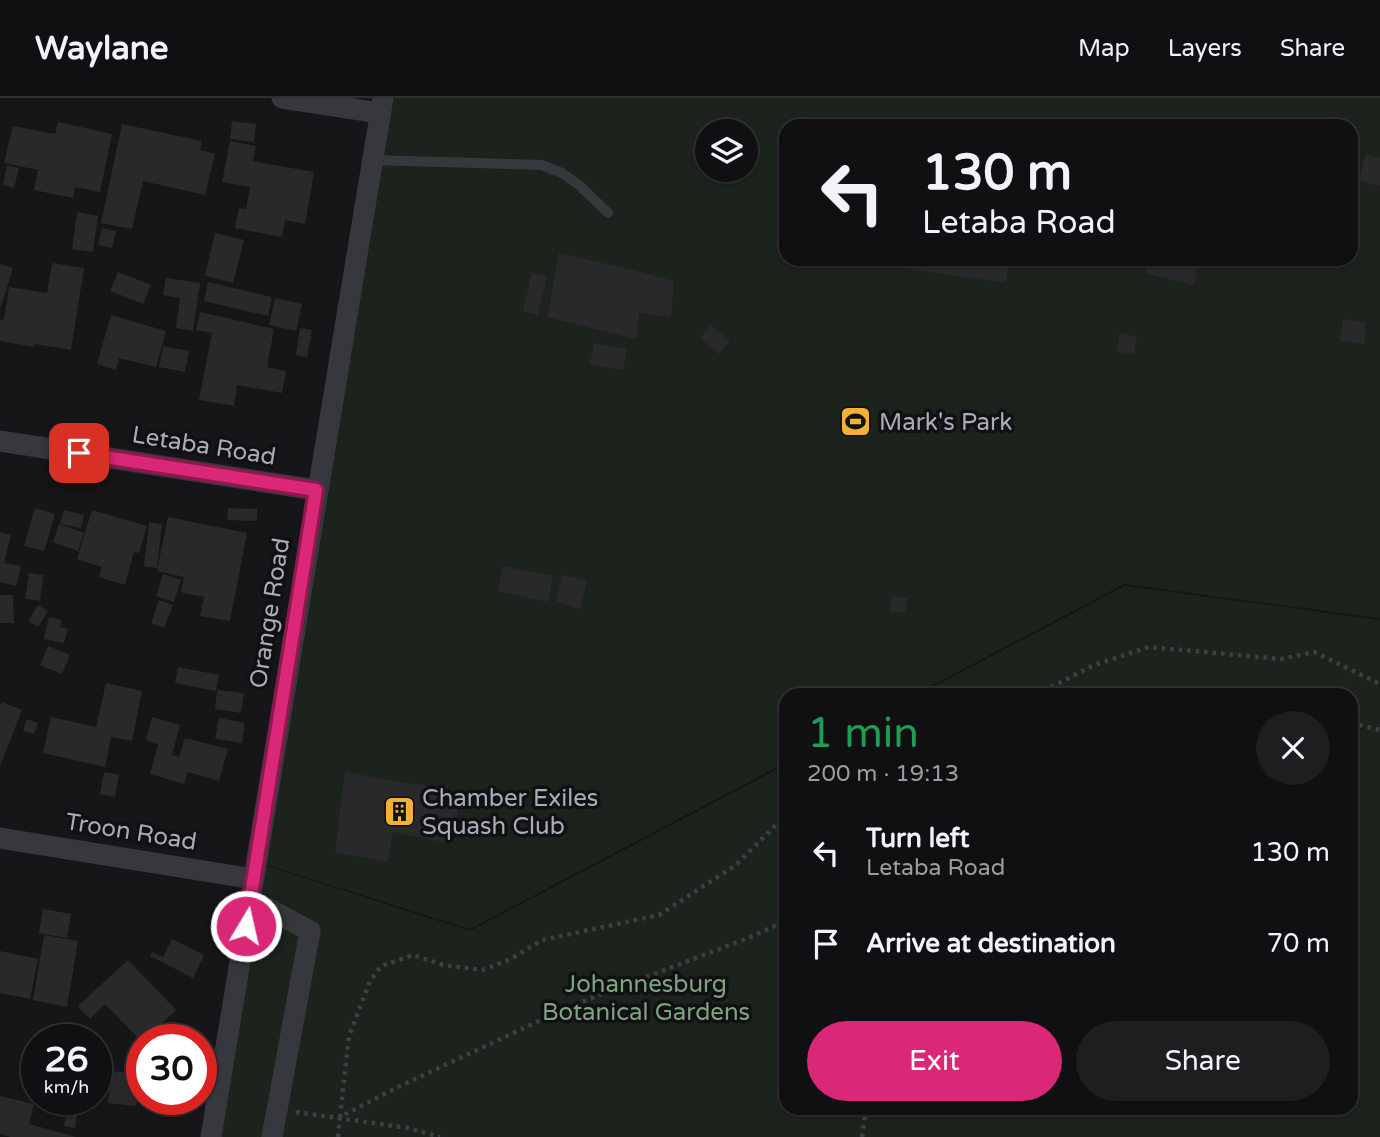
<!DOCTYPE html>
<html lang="en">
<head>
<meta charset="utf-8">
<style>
  body { margin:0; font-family:"Varela Round",sans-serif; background:#1e1e20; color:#f1f3f6; height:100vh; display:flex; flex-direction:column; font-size:26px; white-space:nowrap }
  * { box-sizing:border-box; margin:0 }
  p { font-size:23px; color:#9c9d9f }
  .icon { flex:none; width:38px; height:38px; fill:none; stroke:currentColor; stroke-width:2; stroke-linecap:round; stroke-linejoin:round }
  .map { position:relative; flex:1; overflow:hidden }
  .drawer { position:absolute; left:779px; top:590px; width:579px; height:427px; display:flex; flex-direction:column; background:#101012; border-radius:21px; box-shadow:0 2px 5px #0004,0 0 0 2px #303032 }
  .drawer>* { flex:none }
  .hud { position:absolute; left:779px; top:21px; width:579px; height:147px; border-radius:21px; box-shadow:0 2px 5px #0004,0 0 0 2px #303032; background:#101012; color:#f1f3f6; overflow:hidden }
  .controls { position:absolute; left:695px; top:21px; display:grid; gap:14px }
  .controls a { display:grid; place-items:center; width:63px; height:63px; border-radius:50%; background:#101012; box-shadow:0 2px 5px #0004,0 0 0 2px #303032; font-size:35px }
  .speed { position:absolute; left:21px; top:926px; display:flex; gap:14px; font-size:35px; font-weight:700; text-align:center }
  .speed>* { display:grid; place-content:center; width:91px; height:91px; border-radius:50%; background:#101012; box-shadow:0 2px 5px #0004,0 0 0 2px #303032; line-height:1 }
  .speed small { font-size:18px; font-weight:400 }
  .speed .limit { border:10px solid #d22; background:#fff; color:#111 }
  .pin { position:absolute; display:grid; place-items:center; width:60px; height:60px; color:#fff; margin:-30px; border-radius:14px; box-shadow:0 4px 10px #0006 }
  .me { position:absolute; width:77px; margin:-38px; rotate:9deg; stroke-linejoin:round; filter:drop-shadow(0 0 5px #0008) }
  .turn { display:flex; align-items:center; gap:24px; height:147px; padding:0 28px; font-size:32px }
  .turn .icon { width:91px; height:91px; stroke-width:2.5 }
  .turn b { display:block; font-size:49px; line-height:60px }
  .round { display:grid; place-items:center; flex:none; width:74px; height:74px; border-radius:37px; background:#1e1e20 }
  .headline { display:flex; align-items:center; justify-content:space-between; height:119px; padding:0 28px }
  h1 { font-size:42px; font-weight:600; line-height:52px; color:#1e9e55 }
  .primary-button { display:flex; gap:14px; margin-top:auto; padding:14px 28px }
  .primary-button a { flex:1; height:80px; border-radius:42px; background:#db2777; color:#fff; font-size:28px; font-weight:600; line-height:80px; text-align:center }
  .primary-button a+a { background:#1e1e20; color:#f1f3f6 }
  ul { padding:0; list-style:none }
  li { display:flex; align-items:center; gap:21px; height:91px; padding:0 28px }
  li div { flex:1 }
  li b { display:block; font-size:26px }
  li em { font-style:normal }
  header { display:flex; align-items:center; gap:42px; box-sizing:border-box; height:98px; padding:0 35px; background:#101012; border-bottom:2px solid #303032 }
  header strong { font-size:33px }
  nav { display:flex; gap:38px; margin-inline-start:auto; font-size:24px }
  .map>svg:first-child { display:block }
  .green { fill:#1c231d; fill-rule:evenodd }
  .building { fill:#29292c }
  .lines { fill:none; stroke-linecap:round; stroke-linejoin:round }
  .path { stroke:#3d3f44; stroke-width:4.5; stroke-dasharray:3.5 5; stroke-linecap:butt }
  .service { stroke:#37383d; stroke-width:10 }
  .minor { stroke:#37383d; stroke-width:21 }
  .route-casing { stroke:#8e194d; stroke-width:18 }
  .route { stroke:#db2777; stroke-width:12 }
  .labels { text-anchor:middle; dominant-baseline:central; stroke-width:7; stroke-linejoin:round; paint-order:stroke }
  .poi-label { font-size:24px; fill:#a8adb8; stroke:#111113; text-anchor:start }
  .street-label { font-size:24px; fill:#a8adb8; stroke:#111113 }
  .park-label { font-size:24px; fill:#7fa381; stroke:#111113 }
</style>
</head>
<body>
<header>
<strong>Waylane</strong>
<nav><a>Map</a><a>Layers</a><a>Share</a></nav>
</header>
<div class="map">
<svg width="1380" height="1039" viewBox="0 0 1380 1039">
  <rect width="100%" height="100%" fill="#161618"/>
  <g class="green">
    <path d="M387,0H1380V520L1124,486L914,597H786V664L470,831L258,764ZM786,28H1351V161H786ZM707,33H746V72H707Z"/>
    <polygon points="1125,488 1380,522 1380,1039 211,1039 257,765 470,833 786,667 786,1010 1351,1010 1351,597 918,597"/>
  </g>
  <g class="building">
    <polygon points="232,23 256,26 254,44 230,41"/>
    <polygon points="58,24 112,36 100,94 75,89 73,100 34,92 38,72 4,65 13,28 55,36"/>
    <polygon points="122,26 202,43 200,52 215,56 205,97 143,83 132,131 101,125"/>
    <polygon points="230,43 256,48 253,63 314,74 305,126 285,122 282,139 235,130 239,110 246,111 250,89 222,84"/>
    <polygon points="1366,56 1380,60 1380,88 1359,82"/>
    <polygon points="1351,57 1361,59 1358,76 1351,75"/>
    <polygon points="7,67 19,70 14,90 3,87"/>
    <polygon points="77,114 98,118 93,154 72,151"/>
    <polygon points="102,130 116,133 112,150 98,147"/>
    <polygon points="215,135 244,142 233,185 205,178"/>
    <polygon points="559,155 633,172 674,183 671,219 639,215 636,241 547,219"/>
    <polygon points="908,161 1009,161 1006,185 907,171"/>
    <polygon points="1148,161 1200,161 1193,187 1145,175"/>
    <polygon points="52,165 84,170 71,252 35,246 35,249 0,243 0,222 4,222 9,189 47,195"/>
    <polygon points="0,166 13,170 1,209 0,209"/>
    <polygon points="118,174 151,187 143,206 110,193"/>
    <polygon points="532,175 547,178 538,217 523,213"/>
    <polygon points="166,180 200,185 193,233 176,230 180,200 163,197"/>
    <polygon points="208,184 272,199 268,218 204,203"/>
    <polygon points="275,200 302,206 296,233 269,227"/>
    <polygon points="200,214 274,231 267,269 286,273 282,295 237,287 234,308 199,302 212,235 196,232"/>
    <polygon points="111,217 166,233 156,269 119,260 116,272 97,266"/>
    <polygon points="1343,221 1366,225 1364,246 1340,243"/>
    <polygon points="711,227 730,244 719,256 700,240"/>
    <polygon points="300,230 312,232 307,259 296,257"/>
    <polygon points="1120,235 1137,239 1134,257 1116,253"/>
    <polygon points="594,245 627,251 623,272 590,266"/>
    <polygon points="163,248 189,253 185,274 159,269"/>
    <polygon points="35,410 55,416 44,453 24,448"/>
    <polygon points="228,410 257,411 257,423 227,422"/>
    <polygon points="64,412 84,417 81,430 60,426"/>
    <polygon points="92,412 147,428 139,455 134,454 125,487 99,479 102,469 77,461"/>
    <polygon points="168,419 247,435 230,523 200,518 204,499 181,494 184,479 157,473"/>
    <polygon points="149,424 162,426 157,470 144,468"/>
    <polygon points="59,426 84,435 78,453 53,444"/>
    <polygon points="0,434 11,437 4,465 21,468 16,488 0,484"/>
    <polygon points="503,468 553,478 548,504 498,493"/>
    <polygon points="29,475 43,477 40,503 25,501"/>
    <polygon points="163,476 181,482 174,504 156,498"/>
    <polygon points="562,477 587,483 580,511 556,504"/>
    <polygon points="0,497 13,497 14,525 0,525"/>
    <polygon points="891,498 907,500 905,515 890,513"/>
    <polygon points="159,502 173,507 164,530 151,525"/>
    <polygon points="38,507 48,513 38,529 28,523"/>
    <polygon points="49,519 62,522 60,529 68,531 64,545 44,541"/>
    <polygon points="48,548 70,557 62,576 40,567"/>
    <polygon points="178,569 219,577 216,593 175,585"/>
    <polygon points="106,585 142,593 132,643 111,639 105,669 43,655 51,619 96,629"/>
    <polygon points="217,592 244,595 241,615 215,611"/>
    <polygon points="2,604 22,612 0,668 0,608"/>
    <polygon points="152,619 180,627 172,657 179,659 185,640 228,651 219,683 188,674 184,686 150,676 158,646 146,642"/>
    <polygon points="219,620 245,625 242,645 215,641"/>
    <polygon points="27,621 38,625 34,636 23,633"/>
    <polygon points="104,674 119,677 115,699 100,696"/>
    <polygon points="345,674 461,694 452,746 393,734 387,764 335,754"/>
    <polygon points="43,811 71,816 67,840 39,835"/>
    <polygon points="44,837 78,843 67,909 33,902"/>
    <polygon points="172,841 204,857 193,880 150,858 152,854 163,859"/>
    <polygon points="0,853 38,861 30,901 0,895"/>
    <polygon points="128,862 176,912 144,942 142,942 142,944 105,906 90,921 78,908"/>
    <polygon points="96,945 107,947 102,975 96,974"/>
    <polygon points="111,973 139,976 136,1008 108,1005"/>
    <polygon points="0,998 34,1006 29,1026 76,1039 11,1039 0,1036"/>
    <polygon points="68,1008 78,1010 75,1030 64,1028"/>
  </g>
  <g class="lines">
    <g class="path">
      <polyline points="1036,597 1094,567 1149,549 1281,561 1314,554 1380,586"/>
      <polyline points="1351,625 1380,632"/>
      <polyline points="296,1014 408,1030 440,1039"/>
      <polyline points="340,1019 349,938 370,883 381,868 413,857 443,867 482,872 511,861 542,842 659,817 736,767 778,725 786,720"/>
      <polyline points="338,1039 340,1019 396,990 571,908 748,840 786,823"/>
      <polyline points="862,1039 866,1010"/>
    </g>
    <polyline class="service" points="372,62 542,67 562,75 579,87 608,115"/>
    <g class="minor">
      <polyline points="282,0 380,15"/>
      <polyline points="0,343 316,392"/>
      <polyline points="0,740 254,781"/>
      <polyline points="250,801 310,833 272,1039"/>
      <polyline points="211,1039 383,0"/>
    </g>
  </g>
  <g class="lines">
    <defs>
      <polyline id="route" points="79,355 316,392 246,828"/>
    </defs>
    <use href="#route" class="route-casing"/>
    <use href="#route" class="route"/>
  </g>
  <defs>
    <symbol id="stadium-square" viewBox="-11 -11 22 22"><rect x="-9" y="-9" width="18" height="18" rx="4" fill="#f2b134" stroke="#111113"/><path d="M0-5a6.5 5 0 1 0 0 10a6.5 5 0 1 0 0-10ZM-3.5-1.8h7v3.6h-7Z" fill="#111"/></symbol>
    <symbol id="building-square" viewBox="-11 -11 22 22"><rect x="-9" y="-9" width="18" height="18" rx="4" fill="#f2b134" stroke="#111113"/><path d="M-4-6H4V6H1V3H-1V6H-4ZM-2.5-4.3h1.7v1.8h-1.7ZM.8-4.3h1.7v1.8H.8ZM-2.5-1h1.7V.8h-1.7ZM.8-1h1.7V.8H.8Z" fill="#111"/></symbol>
  </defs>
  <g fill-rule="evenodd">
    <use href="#stadium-square" x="838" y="306" width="35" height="35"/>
    <use href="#building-square" x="382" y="696" width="35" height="35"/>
  </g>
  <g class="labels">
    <g class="poi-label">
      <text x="879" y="324">Mark's Park</text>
      <text x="422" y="700">Chamber Exiles<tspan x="422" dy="28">Squash Club</tspan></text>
    </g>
    <g class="street-label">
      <text transform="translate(204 348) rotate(9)">Letaba Road</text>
      <text transform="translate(270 515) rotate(-81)">Orange Road</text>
      <text transform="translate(131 734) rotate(9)">Troon Road</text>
    </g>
    <g class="park-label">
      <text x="646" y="886">Johannesburg<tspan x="646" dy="28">Botanical Gardens</tspan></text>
    </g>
  </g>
</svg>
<div class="controls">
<a><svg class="icon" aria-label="layers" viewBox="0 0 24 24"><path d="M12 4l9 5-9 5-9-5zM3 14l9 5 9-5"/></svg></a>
</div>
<div class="speed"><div>26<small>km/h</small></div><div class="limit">30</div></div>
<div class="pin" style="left:79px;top:355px;background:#d93025"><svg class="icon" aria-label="arrive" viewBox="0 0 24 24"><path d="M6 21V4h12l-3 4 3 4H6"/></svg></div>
<svg class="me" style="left:246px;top:828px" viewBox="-20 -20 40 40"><circle r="17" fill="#db2777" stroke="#fff" stroke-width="3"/><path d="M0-11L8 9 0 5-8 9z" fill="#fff"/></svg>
<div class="hud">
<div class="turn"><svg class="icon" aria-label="left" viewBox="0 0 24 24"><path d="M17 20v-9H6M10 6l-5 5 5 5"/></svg><div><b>130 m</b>Letaba Road</div></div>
</div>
<section class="drawer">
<div class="headline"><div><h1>1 min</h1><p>200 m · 19:13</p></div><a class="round"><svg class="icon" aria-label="close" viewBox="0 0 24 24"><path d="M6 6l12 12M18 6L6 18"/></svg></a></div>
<ul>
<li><svg class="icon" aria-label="left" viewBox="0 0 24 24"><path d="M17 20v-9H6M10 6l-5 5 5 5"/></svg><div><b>Turn left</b><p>Letaba Road</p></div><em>130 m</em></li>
<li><svg class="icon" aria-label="arrive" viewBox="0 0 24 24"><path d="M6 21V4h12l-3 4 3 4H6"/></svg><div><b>Arrive at destination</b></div><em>70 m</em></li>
</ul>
<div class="primary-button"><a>Exit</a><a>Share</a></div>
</section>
</div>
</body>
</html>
